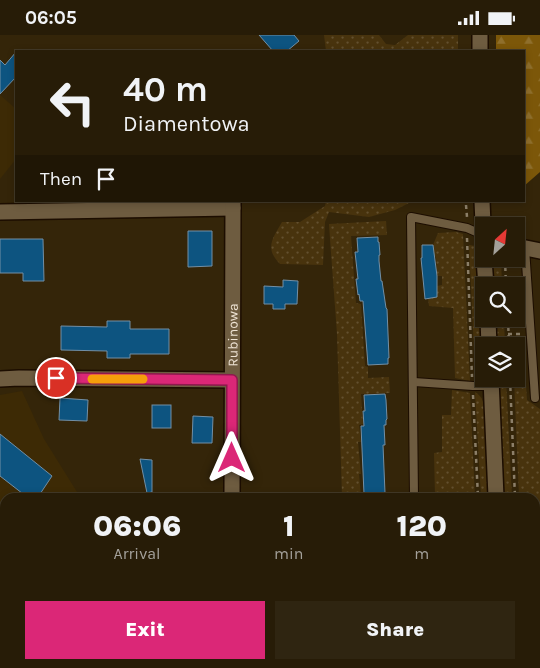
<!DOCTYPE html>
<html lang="en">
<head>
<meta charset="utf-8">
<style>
  body { margin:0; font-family:Karla,sans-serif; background:#2f2511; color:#f1f3f6; height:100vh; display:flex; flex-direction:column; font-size:19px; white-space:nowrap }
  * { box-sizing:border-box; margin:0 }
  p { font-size:16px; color:#a4a19b }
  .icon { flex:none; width:28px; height:28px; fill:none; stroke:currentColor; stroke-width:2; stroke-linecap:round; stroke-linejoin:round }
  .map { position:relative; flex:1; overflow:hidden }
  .panel { position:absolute; left:0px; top:458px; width:540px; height:176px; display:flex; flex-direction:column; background:#271c07; border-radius:15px 15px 0 0; box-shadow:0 2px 8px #0003,0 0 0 1px #433a28 }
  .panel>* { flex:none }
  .banner { position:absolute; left:15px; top:15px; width:510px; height:152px; border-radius:0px; box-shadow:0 2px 8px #0003,0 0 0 1px #433a28; background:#271c07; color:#f1f3f6; overflow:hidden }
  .needle { width:32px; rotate:27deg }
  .buttons { position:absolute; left:475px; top:182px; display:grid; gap:10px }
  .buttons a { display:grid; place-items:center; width:50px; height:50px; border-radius:0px; background:#271c07; box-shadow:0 2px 8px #0003,0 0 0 1px #433a28; font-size:25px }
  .pin { position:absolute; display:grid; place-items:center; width:42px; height:42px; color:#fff; margin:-21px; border:2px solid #fff; border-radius:50%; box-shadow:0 1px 5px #0007 }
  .me { position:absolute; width:55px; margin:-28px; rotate:0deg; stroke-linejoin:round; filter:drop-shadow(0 0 4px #0008) }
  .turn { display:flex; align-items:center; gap:18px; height:105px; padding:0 25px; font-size:22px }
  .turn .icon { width:65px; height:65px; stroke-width:2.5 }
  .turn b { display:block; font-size:35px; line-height:42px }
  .then { display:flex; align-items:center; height:48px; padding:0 25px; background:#0003; gap:10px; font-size:19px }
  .eta { display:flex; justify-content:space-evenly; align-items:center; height:85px; text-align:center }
  .eta b { font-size:30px; font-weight:800; line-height:35px }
  .button { display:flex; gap:10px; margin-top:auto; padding:10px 25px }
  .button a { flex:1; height:58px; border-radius:0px; background:#db2777; color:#fff; font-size:20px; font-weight:800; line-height:58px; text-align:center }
  .button a+a { background:#2f2511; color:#f1f3f6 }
  .status { display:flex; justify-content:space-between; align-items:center; height:35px; padding:0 25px; background:#271c07; direction:ltr }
  .status svg { height:14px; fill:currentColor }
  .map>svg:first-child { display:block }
  .built { fill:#3d2a05 }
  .grass { fill:url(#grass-dots) }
  .forest { fill:url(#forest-firs) }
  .building { fill:#0d5480; stroke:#728fa5 }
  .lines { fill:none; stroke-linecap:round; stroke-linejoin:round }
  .lane-casing { stroke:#1c0d00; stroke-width:10 }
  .street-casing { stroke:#1c0d00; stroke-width:18 }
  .secondary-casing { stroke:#1c0d00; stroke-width:18 }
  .path { stroke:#8c7f69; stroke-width:2.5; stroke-dasharray:4 4; stroke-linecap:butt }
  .lane { stroke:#6e5c40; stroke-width:8 }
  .street { stroke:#6e5c40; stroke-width:15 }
  .secondary { stroke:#8a7047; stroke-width:15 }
  .route-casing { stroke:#8e194d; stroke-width:12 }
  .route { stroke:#db2777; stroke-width:9 }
  .slow { stroke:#f59e0b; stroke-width:9 }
  .labels { text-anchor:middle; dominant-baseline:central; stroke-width:5; stroke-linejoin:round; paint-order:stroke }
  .street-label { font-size:14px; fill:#eee3d4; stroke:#2a1b01 }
</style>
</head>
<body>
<div class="status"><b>06:05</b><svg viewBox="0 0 49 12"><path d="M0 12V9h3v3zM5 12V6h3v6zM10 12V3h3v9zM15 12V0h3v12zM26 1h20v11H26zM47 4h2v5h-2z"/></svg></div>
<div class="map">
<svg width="540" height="633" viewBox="0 0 540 633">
  <defs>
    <pattern id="grass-dots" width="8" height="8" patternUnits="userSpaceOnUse" patternTransform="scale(1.25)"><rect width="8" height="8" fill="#48330d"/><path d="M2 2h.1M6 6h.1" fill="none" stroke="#63502f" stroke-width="1.8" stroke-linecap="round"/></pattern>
    <pattern id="forest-firs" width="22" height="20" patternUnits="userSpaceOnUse" patternTransform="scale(1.25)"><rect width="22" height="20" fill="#7c5709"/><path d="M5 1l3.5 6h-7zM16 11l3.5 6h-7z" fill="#8f6f2c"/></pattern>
  </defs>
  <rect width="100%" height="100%" fill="#342509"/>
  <g class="built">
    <polygon points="0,60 16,74 16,124 0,144"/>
    <polygon points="22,356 44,404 77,457 68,462 5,462 5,502 0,505 0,360"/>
  </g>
  <g class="grass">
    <polygon points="324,0 379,0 386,9 395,10 408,0 458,0 458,16 326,16"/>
    <path d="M326,166H413L395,175L369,182L329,177L325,187L323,230L280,229C264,213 273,203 282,187H300L325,171Z"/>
    <polygon points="386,186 387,200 351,201 356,268 361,269 365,331 368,332 368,343 389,342 390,358 361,359 363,389 359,390 361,407 358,407 361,439 359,439 361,461 402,459 399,462 342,462 337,299 330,204 329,189"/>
    <polygon points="456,197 463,199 470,346 455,343 453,273 429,271 428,263 436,262 436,255 437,254 437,251 442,250 442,241 437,241 436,222 434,221 433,210 438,198"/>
    <polygon points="469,210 476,211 482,336 475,336"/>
    <polygon points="492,224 501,224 502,251 493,251"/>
    <polygon points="494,284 504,284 505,311 495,311"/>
    <polygon points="513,304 523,304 527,365 540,374 540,613 535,612 535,462 519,462 514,344 516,344 516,311 513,311"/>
    <polygon points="498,344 506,344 512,462 504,462"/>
    <polygon points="452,355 470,358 475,462 435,461 434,418 442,417 442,380 451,380"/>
    <path d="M475,357C481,361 483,365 484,371L489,462H481Z"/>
  </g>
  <polygon class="forest" points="496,0 540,0 540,137 524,151 524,16 496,16"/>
  <g class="building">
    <polygon points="259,0 294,0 299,6 287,16 273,16"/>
    <polygon points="16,17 16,42 0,59 0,25 5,30"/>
    <polygon points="188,196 212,196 212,231 188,232"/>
    <polygon points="378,202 378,207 379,207 380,220 379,220 379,226 381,246 382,246 386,273 387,274 389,323 388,323 388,329 368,330 363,266 360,266 359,259 358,260 356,244 358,244 355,217 358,217 357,203"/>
    <polygon points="0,204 43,204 44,246 23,246 23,238 0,238"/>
    <polygon points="422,210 433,210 437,241 437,262 425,264 421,223 422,223"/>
    <polygon points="283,245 298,246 297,269 285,269 285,274 273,274 273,269 264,269 264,251 283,252"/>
    <polygon points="107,286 130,286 130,294 169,294 169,319 130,319 130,323 107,323 107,316 61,315 61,291 107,292"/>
    <polygon points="385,359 386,365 387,384 386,385 386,390 384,390 385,410 383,410 385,458 364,459 361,391 364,391 363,376 365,376 364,360"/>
    <polygon points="60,363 88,365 87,386 59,385"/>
    <rect x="152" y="370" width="19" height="23"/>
    <polygon points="193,381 213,382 212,408 192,408"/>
    <polygon points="0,399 52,441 38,462 27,462 0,441"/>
    <polygon points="140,424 152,425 152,457 147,458"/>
  </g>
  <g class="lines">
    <defs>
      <g id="lane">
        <polyline points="525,213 535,363"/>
        <polyline points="414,347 473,351 491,351"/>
        <polyline points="414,462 411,182 467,193 483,200"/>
      </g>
      <g id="street">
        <polyline points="480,0 480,16"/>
        <polyline points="482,166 484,213"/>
        <polyline points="0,177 233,173"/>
        <polyline points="516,211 540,216"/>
        <polyline points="484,224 486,251"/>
        <polyline points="488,284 489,311"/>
        <polyline points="0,344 19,343 232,345"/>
        <polyline points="491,344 496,462"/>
        <path id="s1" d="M232,462L233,166"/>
        <polyline points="535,622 540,624"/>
        <polyline points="77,633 83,629"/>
        <polyline points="501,633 501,629"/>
      </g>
      <g id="secondary">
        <polyline points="0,579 5,583"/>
        <polyline points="61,629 66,633"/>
      </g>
    </defs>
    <use href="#lane" class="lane-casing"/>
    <use href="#street" class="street-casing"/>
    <use href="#secondary" class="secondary-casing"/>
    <g class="path">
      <polyline points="466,170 467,182"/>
      <polyline points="467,203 472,342"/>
      <polyline points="505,224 506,251"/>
      <polyline points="508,284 509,311"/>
      <polyline points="508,299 522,299"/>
      <polyline points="510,344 515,462"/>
      <polyline points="473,360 478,462"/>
      <polyline points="518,633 518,629"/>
    </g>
    <use href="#lane" class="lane"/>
    <use href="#street" class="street"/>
    <use href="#secondary" class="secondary"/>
  </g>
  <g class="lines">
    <defs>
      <polyline id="route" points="56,343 232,345 232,423"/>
    </defs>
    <use href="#route" class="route-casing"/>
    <use href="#route" class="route"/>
    <polyline class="slow" points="92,344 143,344"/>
  </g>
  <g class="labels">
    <g class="street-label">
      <text stroke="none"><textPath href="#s1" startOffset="162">Rubinowa</textPath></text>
    </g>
  </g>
</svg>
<div class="buttons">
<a><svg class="needle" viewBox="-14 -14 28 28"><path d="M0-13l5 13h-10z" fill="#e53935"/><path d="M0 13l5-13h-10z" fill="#a4a19b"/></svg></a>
<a><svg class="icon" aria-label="search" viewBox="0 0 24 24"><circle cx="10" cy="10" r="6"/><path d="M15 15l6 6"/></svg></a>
<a><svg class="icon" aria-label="layers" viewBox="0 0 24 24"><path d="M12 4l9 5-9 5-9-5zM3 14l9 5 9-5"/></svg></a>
</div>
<div class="pin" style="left:56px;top:343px;background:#d93025"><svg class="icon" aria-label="arrive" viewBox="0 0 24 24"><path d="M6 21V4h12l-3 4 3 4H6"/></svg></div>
<svg class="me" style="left:232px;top:423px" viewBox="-20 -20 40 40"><path d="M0-17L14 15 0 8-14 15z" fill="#db2777" stroke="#fff" stroke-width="4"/></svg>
<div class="banner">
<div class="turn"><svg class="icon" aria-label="left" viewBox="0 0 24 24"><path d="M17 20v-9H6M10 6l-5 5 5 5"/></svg><div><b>40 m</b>Diamentowa</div></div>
<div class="then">Then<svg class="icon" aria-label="arrive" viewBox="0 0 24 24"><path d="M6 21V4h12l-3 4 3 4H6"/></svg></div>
</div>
<section class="panel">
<div class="eta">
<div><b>06:06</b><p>Arrival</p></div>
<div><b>1</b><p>min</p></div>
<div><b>120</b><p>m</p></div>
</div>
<div class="button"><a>Exit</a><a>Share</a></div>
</section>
</div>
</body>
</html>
